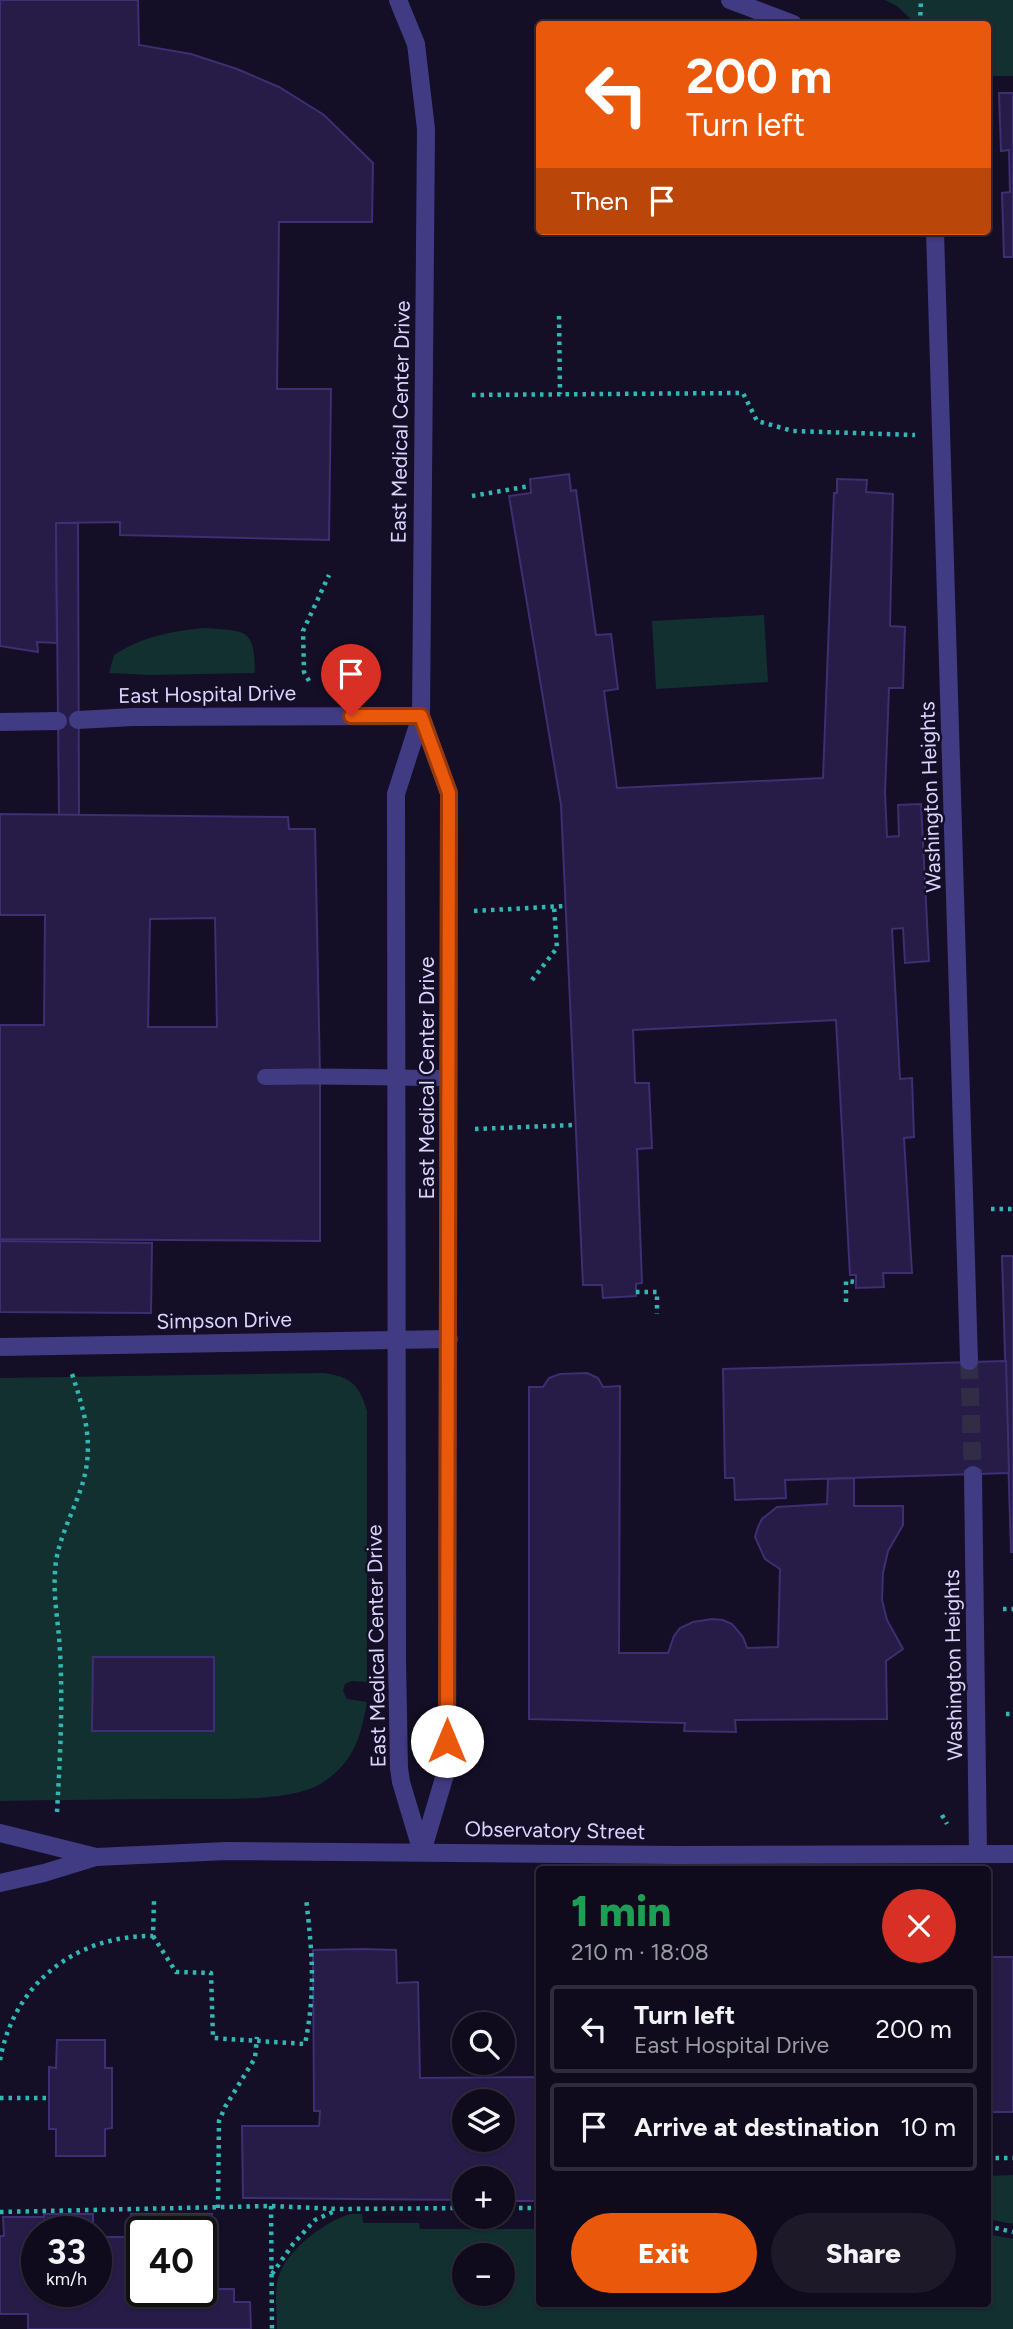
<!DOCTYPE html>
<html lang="en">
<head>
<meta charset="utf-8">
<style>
  body { margin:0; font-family:Figtree,sans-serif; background:#1d1929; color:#f1f3f6; height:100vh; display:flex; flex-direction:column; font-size:26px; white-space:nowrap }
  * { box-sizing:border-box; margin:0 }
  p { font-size:23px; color:#9b9ba3 }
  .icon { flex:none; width:38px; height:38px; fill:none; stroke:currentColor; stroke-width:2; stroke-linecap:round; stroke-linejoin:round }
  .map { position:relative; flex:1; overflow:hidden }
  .sheet { position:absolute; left:536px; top:1866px; width:455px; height:441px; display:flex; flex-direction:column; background:#0f0b1c; border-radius:7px; box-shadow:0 2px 5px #0004,0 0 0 2px #2f2b3b }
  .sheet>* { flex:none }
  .hud { position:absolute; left:536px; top:21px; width:455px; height:214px; border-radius:7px; box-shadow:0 2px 5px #0004,0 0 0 2px #2f2b3b; background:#ea580c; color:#fff; overflow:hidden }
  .fabs { position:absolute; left:452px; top:2012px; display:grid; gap:14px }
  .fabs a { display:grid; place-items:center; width:63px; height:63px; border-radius:50%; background:#0f0b1c; box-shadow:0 2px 5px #0004,0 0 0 2px #2f2b3b; font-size:35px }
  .speed { position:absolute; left:21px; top:2216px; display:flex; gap:14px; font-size:35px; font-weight:700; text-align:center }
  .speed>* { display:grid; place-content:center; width:91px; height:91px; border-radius:50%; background:#0f0b1c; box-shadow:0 2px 5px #0004,0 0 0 2px #2f2b3b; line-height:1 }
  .speed small { font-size:18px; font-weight:400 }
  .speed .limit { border:4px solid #111; border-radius:10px; background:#fff; color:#111 }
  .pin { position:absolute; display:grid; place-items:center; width:60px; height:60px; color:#fff; margin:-72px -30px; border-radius:50% 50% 50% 0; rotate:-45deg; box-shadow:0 0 7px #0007 }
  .pin .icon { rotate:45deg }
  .me { position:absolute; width:77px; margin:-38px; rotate:0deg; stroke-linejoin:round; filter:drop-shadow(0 0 5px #0008) }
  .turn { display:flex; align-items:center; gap:24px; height:147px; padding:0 35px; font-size:32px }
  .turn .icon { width:91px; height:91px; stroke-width:2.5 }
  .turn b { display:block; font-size:49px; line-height:60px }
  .then { display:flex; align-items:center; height:66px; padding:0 35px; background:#0003; gap:14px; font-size:26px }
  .round { display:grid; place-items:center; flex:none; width:74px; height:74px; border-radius:37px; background:#1d1929 }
  .overview { display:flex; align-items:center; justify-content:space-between; height:119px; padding:0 35px }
  h1 { font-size:42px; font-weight:800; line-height:52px; color:#1e9e55 }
  .cta { display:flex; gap:14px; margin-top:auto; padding:14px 35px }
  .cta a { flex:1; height:80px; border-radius:42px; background:#ea580c; color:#fff; font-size:28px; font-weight:800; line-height:80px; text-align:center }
  .cta a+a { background:#1d1929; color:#f1f3f6 }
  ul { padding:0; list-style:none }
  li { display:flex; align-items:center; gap:21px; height:88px; margin:0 14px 10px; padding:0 21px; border:4px solid #2f2b3b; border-radius:7px }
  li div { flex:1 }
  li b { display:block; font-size:26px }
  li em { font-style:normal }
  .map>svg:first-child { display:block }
  .green { fill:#123030; fill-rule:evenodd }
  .building { fill:#261c47; stroke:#3e2e72; stroke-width:2; fill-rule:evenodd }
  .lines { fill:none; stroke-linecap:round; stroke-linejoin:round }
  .minor-tunnel { stroke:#322d46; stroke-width:18; stroke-dasharray:18 9; stroke-linecap:butt }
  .path { stroke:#31b7b4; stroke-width:4.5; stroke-dasharray:3.5 5; stroke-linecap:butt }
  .service { stroke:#413b84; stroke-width:16 }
  .minor { stroke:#413b84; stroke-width:18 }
  .tertiary { stroke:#413b84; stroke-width:18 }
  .route-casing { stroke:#983908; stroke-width:18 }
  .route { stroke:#ea580c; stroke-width:12 }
  .labels { text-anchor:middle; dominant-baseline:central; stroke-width:5; stroke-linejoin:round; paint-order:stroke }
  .street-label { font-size:21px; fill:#dbd5fe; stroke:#140f26 }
</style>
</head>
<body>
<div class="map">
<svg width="1013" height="2329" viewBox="0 0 1013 2329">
  <rect width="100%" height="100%" fill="#140f26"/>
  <g class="green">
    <polygon points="885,0 1013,0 1013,76 987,76 987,24 916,24 897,6"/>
    <polygon points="764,615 768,682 656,689 652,621"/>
    <path d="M205,628C246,631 255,628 255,673L149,675L109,673L114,655C142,637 171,631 205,628Z"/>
    <path d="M324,1373C351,1377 359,1384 367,1411V1682L352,1681L345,1684L343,1691L347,1699L367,1702C361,1736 354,1763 322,1783C289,1804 210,1798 170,1799C113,1799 57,1800 0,1801V1378Z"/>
    <polygon points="1013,2175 1013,2224 987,2219 987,2176"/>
    <path d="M350,2214H362L363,2223H419L420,2229H539V2303H987V2234L1013,2239V2329H277C277,2313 274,2295 278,2279C285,2251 324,2222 350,2214ZM464,2256H502V2294H464Z"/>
  </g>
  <g class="building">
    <polygon points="0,0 138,0 139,45 191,54 237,69 279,87 324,115 373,163 372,222 279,222 277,389 331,389 329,540 120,535 120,522 56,523 57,643 37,642 38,652 0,646"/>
    <polygon points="999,93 1013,93 1013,257 1004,257 1002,193 1010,192 1009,150 1001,151"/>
    <polygon points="569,474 571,491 576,490 596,635 611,634 618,689 604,691 617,788 823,778 834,493 837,493 837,479 867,480 866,492 893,494 890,626 905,627 903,688 889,688 885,793 887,837 899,836 898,805 921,804 929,961 905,963 903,928 892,929 900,1079 912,1078 914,1137 904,1138 912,1273 883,1273 884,1287 856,1288 856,1275 850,1275 836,1020 633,1030 635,1083 649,1083 652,1148 637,1149 642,1283 636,1284 636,1296 603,1298 602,1285 583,1285 561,805 509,496 531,493 530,479"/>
    <polygon points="56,523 78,523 79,815 59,815"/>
    <path d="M0,814L288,817L289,829H315L320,1075V1241L0,1239V1025H44L45,915H0ZM215,918L217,1027H148L150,919Z"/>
    <polygon points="0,1241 152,1243 151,1313 0,1312"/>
    <polygon points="1002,1256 1013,1256 1013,1552 1011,1552"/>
    <polygon points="1006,1361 1009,1473 785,1480 786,1498 735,1500 734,1478 725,1478 723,1369"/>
    <polygon points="587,1373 598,1378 603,1387 620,1386 619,1653 668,1653 674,1636 680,1628 693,1622 712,1619 723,1620 732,1624 743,1637 747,1648 778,1647 780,1569 765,1559 755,1537 758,1527 762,1519 777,1507 827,1504 828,1479 854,1478 854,1506 903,1506 903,1525 888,1551 883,1573 882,1600 887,1620 903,1649 886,1661 887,1719 735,1720 736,1732 684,1731 685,1723 529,1719 529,1387 543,1387 549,1378 560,1374"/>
    <polygon points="93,1657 214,1657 214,1731 92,1731"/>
    <path d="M362,1949L396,1950L397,1983L418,1982L420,2078L539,2077V2201H502V2179H464V2200L243,2198L242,2126H319L320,2111H314L313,1950ZM464,2102H502V2140H464Z"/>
    <rect x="987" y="1957" width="26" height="155"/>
    <polygon points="57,2040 105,2040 105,2068 112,2068 112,2128 105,2129 105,2156 56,2156 56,2129 49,2129 49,2067 56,2068"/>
    <path d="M44,2214H93V2231H37V2291H96V2237H131V2214H212L213,2289H234V2302H250L251,2329H28V2314H0V2236H4L3,2217H44ZM142,2231H201V2291H142Z"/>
  </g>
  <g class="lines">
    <polyline class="minor-tunnel" points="969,1361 973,1475"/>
    <g class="path">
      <polyline points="920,24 921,0"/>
      <polyline points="559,316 560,394"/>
      <polyline points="472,395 743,393 757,421 793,431 915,435"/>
      <polyline points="472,496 530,486"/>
      <polyline points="309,681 304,672 303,631 329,575"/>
      <polyline points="474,911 565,906"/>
      <polyline points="532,980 557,948 554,907"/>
      <polyline points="475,1129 575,1125"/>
      <polyline points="991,1209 1013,1209"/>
      <polyline points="636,1292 657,1292 657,1314"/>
      <polyline points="846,1302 846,1281 856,1282"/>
      <polyline points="1003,1609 1013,1609"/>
      <polyline points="1006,1714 1013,1714"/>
      <path d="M57,1812C60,1759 63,1705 60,1652C59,1625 53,1599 55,1572C56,1544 71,1517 80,1491C96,1447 85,1413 71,1371"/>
      <polyline points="942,1815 947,1824"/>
      <path d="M153,1936L176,1972L211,1973L213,2038L305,2044C316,1991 312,1951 306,1898"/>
      <path d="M0,2060C14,1983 76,1935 153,1936L154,1901"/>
      <polyline points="0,2098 49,2098"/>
      <polyline points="987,2158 1013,2158"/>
      <polyline points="271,2206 272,2329"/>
      <polyline points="218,2208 219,2121 225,2107 255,2058 257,2037"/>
      <polyline points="502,2208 539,2208"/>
      <polyline points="0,2212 271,2206 338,2209 464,2208"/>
      <polyline points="987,2226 1013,2232"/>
      <polyline points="272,2274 293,2244 315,2220 337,2210"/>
    </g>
    <path class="service" d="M265,1077C326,1075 387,1078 449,1078"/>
    <g class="minor">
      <polyline points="730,0 793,24"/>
      <polyline points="935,231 969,1361"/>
      <polyline points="78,720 132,717 421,716"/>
      <polyline points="0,722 58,721"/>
      <polyline points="0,1347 449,1339"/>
      <polyline points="973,1475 978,1854"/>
    </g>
    <g class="tertiary">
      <polyline points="398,0 416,44 426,129 421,716 396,794 397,1660 399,1768 401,1782 422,1852"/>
      <polyline points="421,716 449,793 447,1768 422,1852"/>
      <polyline points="0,1833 96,1857"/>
      <polyline points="0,1883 44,1873 96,1857 227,1851 678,1855 1013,1854"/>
    </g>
  </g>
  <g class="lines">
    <defs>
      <polyline id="route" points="351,716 421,716 449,793 447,1741"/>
    </defs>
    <use href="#route" class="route-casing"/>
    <use href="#route" class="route"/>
  </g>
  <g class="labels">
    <g class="street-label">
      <text transform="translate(400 422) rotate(-89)">East Medical Center Drive</text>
      <text transform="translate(207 694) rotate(-1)">East Hospital Drive</text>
      <text transform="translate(930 797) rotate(-92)">Washington Heights</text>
      <text transform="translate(426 1078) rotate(-90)">East Medical Center Drive</text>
      <text transform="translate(224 1320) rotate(-1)">Simpson Drive</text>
      <text transform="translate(376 1646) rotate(-91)">East Medical Center Drive</text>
      <text transform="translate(953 1665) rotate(-91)">Washington Heights</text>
      <text transform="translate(555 1830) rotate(1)">Observatory Street</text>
    </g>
  </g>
</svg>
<div class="fabs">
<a><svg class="icon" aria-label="search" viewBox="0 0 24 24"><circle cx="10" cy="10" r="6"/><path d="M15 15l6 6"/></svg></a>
<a><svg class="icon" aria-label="layers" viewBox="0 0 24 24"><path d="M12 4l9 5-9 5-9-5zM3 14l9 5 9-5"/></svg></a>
<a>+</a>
<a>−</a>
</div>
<div class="speed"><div>33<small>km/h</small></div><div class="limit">40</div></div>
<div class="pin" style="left:351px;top:716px;background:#d93025"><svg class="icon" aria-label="arrive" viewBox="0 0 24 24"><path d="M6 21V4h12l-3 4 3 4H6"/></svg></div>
<svg class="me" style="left:447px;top:1741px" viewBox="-20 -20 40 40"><circle r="19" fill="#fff"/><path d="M0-13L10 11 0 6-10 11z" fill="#ea580c"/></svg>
<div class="hud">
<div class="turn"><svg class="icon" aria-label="left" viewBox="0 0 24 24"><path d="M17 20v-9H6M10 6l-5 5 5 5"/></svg><div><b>200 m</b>Turn left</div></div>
<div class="then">Then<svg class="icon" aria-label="arrive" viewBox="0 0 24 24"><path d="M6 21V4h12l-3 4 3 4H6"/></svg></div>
</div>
<section class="sheet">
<div class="overview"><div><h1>1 min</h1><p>210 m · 18:08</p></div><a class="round" style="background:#d93025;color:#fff"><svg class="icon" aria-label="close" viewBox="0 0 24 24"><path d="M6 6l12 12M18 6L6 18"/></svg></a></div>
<ul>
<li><svg class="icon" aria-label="left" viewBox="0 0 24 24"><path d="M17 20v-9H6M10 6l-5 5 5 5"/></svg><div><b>Turn left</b><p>East Hospital Drive</p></div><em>200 m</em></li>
<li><svg class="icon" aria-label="arrive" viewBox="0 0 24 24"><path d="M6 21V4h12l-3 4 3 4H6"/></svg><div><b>Arrive at destination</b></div><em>10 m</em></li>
</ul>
<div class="cta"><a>Exit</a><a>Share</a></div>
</section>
</div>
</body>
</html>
